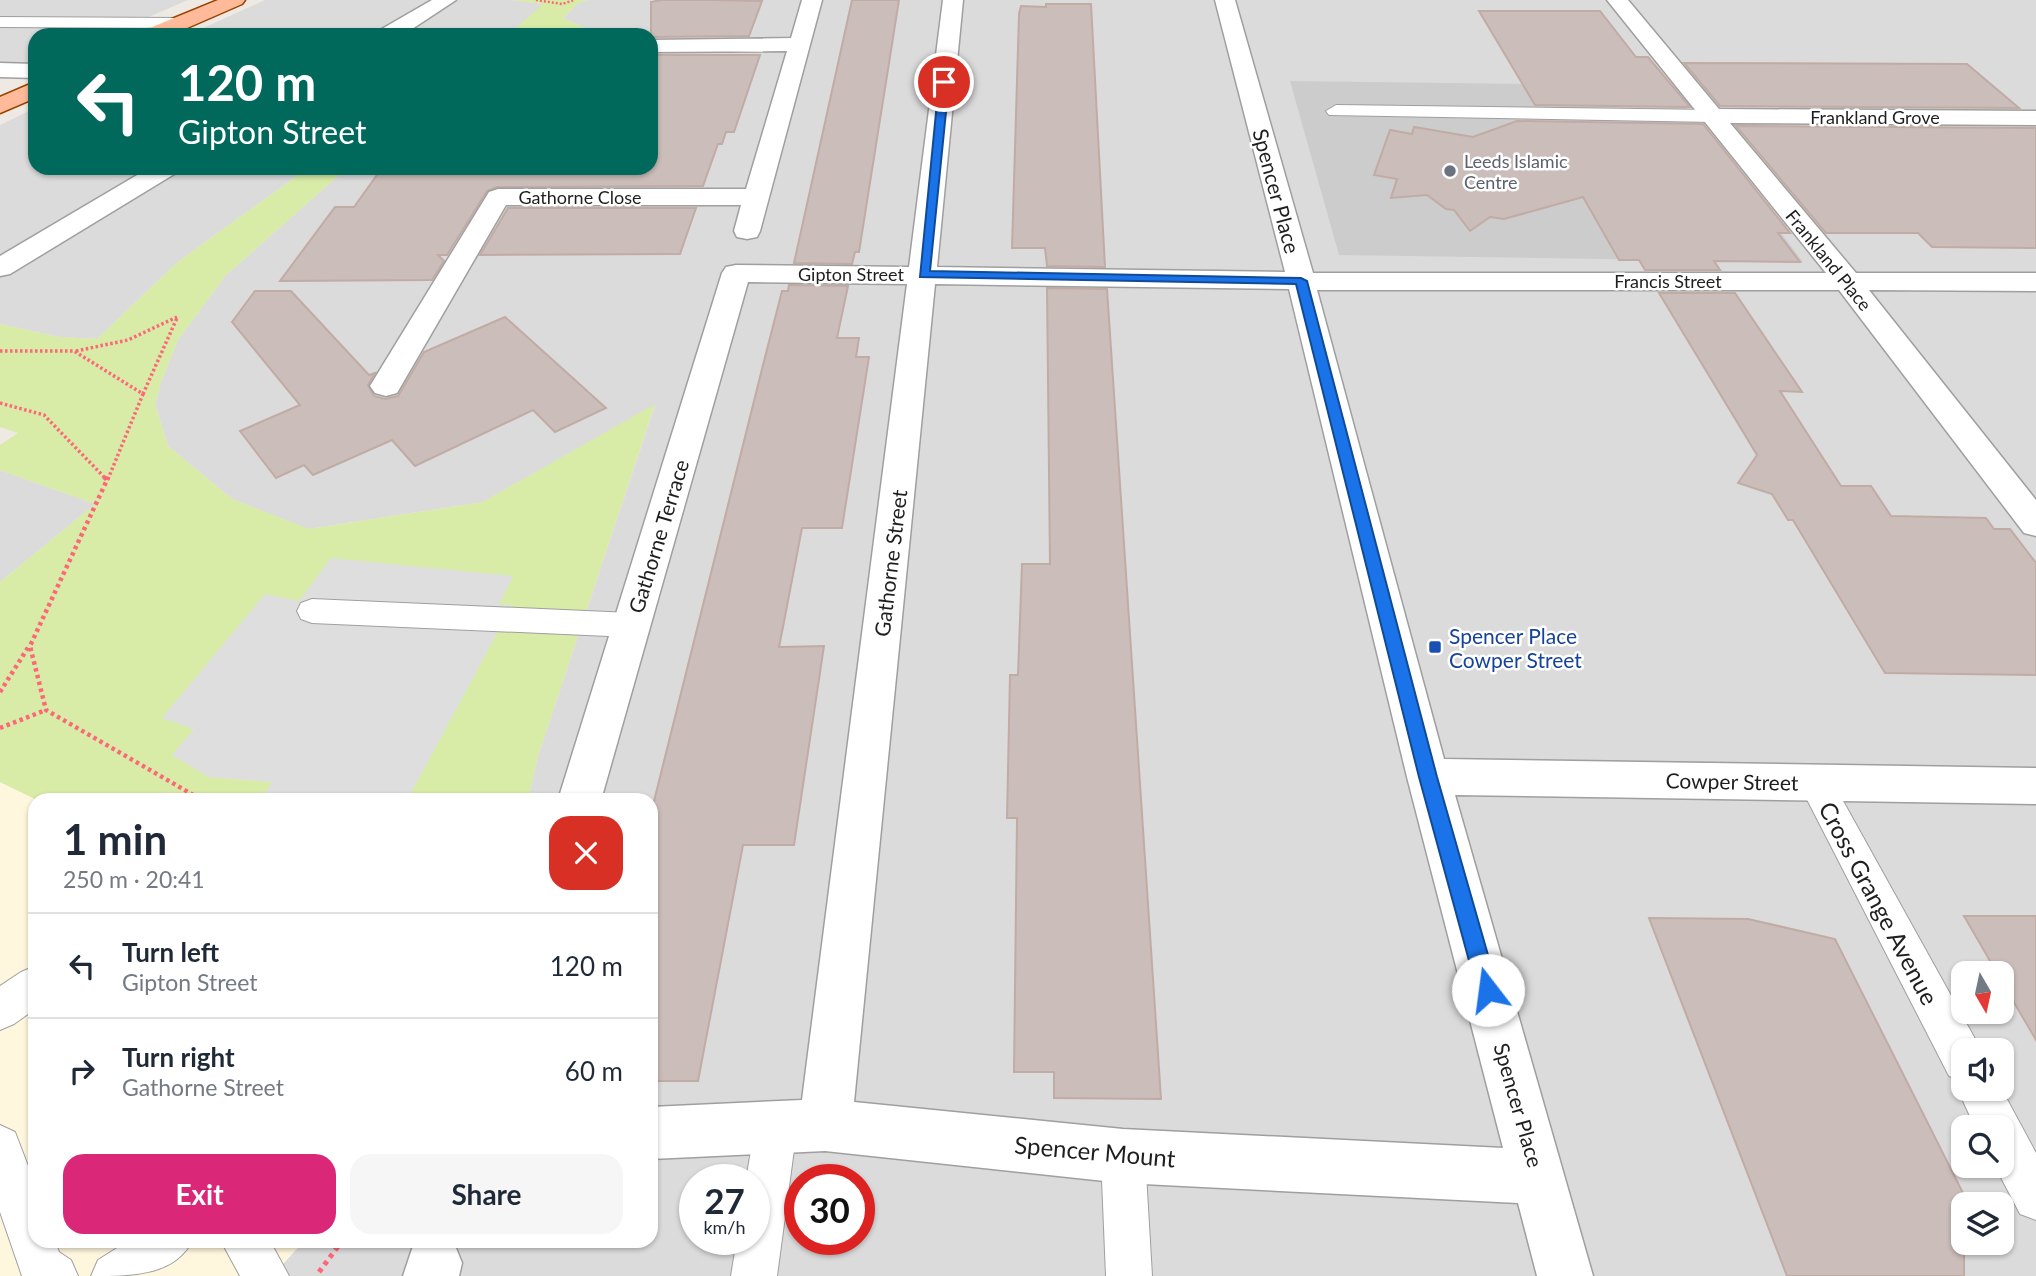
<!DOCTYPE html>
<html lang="en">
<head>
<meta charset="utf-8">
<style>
  body { margin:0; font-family:Lato,sans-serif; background:#f6f6f7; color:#1f2937; height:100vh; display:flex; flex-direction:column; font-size:26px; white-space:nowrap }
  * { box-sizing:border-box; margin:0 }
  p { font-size:23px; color:#747a83 }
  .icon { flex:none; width:38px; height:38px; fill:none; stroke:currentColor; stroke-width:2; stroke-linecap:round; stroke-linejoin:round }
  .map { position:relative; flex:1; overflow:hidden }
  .panel { position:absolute; left:28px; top:793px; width:630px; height:455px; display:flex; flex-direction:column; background:#fff; border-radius:21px; box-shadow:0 2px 5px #0004 }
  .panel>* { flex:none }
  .guide { position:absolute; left:28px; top:28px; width:630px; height:147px; border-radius:21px; box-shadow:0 2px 5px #0004; background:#00695c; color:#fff; overflow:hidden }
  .needle { width:46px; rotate:171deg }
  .controls { position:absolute; left:1951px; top:961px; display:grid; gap:14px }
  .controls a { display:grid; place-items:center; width:63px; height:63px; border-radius:14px; background:#fff; box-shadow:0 2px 5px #0004; font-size:35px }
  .speed { position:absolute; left:679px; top:1164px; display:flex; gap:14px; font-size:35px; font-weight:700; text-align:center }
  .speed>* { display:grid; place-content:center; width:91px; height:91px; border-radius:50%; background:#fff; box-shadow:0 2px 5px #0004; line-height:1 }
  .speed small { font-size:18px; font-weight:400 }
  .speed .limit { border:10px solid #d22; background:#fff; color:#111 }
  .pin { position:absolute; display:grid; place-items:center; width:60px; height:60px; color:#fff; margin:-30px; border:4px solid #fff; border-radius:50%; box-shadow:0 2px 7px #0007 }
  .me { position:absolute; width:77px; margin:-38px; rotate:345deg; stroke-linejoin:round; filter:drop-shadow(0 0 5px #0008) }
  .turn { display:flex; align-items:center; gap:24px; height:147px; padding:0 35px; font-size:32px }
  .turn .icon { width:91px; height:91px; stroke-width:2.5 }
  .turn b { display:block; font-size:49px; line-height:60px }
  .round { display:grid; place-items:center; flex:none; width:74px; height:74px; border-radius:21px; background:#f6f6f7 }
  .headline { display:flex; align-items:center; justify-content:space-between; height:119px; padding:0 35px }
  h1 { font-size:42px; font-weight:700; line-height:52px }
  .button { display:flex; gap:14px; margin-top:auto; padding:14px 35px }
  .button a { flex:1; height:80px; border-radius:21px; background:#db2777; color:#fff; font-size:28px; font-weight:700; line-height:80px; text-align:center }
  .button a+a { background:#f6f6f7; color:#1f2937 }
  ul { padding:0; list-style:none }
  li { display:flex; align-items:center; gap:21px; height:105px; padding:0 35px; border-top:2px solid #e0e1e3 }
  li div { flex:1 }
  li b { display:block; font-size:26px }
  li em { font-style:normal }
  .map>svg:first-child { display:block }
  .residential { fill:#dcdbdb; fill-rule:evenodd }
  .education { fill:#fff7dd }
  .religious { fill:#ccc }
  .grass { fill:#d8eba7 }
  .parking { fill:#dedede }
  .building { fill:#cbbdba; stroke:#c1aba5; stroke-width:2 }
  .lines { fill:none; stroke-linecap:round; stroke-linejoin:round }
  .service-casing { stroke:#9f9f9f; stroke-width:2 }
  .minor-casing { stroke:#9f9f9f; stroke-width:3 }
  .primary-casing { stroke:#984300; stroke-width:3 }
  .path-far3 { stroke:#fe6679; stroke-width:2.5; stroke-dasharray:2 2; stroke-linecap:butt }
  .path-far2 { stroke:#fe6679; stroke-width:3.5; stroke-dasharray:2.5 2.5; stroke-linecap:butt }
  .path-far1 { stroke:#fe6679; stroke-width:4.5; stroke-dasharray:3.5 3.5; stroke-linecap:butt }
  .path { stroke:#fe6679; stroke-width:5; stroke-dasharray:4.5 4.5; stroke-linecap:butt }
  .service { fill:#fff; fill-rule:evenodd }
  .minor { fill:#fff; fill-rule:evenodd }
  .primary { fill:#fb9; fill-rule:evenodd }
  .route { fill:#1a73e8; stroke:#114b97; stroke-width:2 }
  .worship-dot { fill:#6b7280; stroke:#fff; stroke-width:2.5 }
  .transit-dot { fill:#1a4fb4; stroke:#fff; stroke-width:2.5 }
  .labels { text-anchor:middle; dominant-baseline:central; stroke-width:5; stroke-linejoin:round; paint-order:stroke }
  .far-street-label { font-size:18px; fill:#1e1e1e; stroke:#fff }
  .far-worship-label { font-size:18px; fill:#5b616d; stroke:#fff; text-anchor:start }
  .street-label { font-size:21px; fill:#1e1e1e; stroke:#fff }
  .transit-label { font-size:21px; fill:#164399; stroke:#fff; text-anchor:start }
  .near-street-label { font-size:24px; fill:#1e1e1e; stroke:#fff }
</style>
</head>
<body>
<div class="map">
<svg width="2036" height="1276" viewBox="0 0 2036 1276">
  <rect width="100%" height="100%" fill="#efe9e3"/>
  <g class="residential">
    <polygon points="0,0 188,0 107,35 35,35 35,63 0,63"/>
    <polygon points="265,0 511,0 544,4 508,35 188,35"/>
    <path d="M588,0H2036V1276H272L304,1241H651V800H528L538,756L655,405L483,502L308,529L232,499L168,446L155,404L161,382L178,340L226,275L347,168H651V35H543L593,32L563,18L578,3ZM1964,973H2002V1012H1964ZM1964,1050H2002V1088H1964ZM1964,1127H2002V1166H1964ZM695,1180H754V1239H695ZM800,1180H859V1239H800ZM1964,1204H2002V1242H1964Z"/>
    <polygon points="35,108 35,168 308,168 179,261 97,339 59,337 0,324 0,125"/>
    <polygon points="0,470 95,504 0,582"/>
  </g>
  <polygon class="education" points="0,782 37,800 35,1241 304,1241 272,1276 0,1276"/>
  <polygon class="religious" points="1290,81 1670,86 1803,262 1339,255"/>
  <g class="grass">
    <polygon points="511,0 588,0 578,3 563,18 595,33 508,35 543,4"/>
    <polygon points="308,168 347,168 226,275 178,340 161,382 155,404 168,446 232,499 309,529 483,502 655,404 538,756 528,800 407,800 512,605 299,601 163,718 194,729 172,755 209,777 273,782 261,800 37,800 0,782 0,582 95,504 0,470 0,445 18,433 0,427 0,324 59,337 97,339 179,261"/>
  </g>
  <polygon class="parking" points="331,558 513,576 499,605 512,605 407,800 261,800 272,782 209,777 172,755 194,729 162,718 265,594 299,601"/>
  <g class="building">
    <polygon points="661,0 714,0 762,1 749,36 651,37 651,2"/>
    <polygon points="852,0 899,0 859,252 855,252 852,264 794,263"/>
    <polygon points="1046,4 1091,4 1105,267 1047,266 1045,248 1012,248 1019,14 1021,6 1046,7"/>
    <polygon points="1479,11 1600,11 1636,57 1648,57 1690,107 1535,105"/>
    <polygon points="651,55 760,55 734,132 726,132 722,144 718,144 703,186 497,187 487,191 447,255 438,255 444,261 432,280 280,281 335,207 354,207 382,168 651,168"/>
    <polygon points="1684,63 1967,64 2019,108 1720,106"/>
    <polygon points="1517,121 1703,124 1790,233 1778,233 1800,262 1714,261 1720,270 1645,270 1639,260 1619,260 1583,197 1504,219 1490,217 1470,231 1454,210 1446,209 1427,195 1391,198 1397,179 1374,175 1390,130 1412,134 1414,127 1473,137"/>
    <polygon points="1736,126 2036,128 2036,248 1932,247 1918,233 1826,233"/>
    <polygon points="508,208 696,208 680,254 480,255"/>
    <polygon points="789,285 848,286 837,338 859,338 856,357 869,357 842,528 802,528 782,632 779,647 824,646 794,845 743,845 698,1081 651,1081 651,813 763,365 782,291 788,291"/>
    <polygon points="1047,288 1107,289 1161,1099 1054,1098 1054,1072 1014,1072 1017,818 1007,818 1010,675 1018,675 1022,564 1050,564"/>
    <polygon points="255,291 291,291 369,375 375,373 368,385 374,396 385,399 398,396 424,352 505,317 606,408 555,432 533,410 415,466 392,440 313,475 304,465 276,478 240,431 300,405 232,322"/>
    <polygon points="1659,293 1735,293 1802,392 1780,391 1841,486 1871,486 1891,516 1986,518 1994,529 2010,529 2036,563 2036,675 1885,673 1793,520 1788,520 1772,494 1738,483 1757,455"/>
    <polygon points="1964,916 2036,916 2036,1040 2002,982 2002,973 1997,973"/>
    <polygon points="1649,918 1748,919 1835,939 1964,1195 1964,1276 1787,1276"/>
  </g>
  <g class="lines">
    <defs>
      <g id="service">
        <polygon points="0,17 179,18 188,23 179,28 0,27"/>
        <polygon points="1336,105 1714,110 1724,116 1714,122 1329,115 1326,111"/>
        <polygon points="312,599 631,613 642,617 647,625 642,633 631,637 312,623 301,619 297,611 301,603"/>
        <polygon points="1815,767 1827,772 1979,1046 1980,1050 1964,1050 1964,1088 2001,1088 2036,1153 2036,1220 2020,1214 1995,1166 2002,1166 2002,1127 1975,1127 1957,1088 1960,1080 1949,1076 1798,782 1803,772"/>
        <polygon points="35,966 35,1009 14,1024 0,1030 0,986 21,972"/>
        <polygon points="776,1106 791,1112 797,1127 777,1276 731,1276 737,1239 754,1239 754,1180 746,1180 755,1127 761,1112"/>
        <polygon points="0,1125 15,1132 35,1184 35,1241 55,1241 59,1252 71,1260 78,1276 22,1276 0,1212"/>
        <polygon points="1123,1134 1138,1141 1145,1156 1152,1276 1106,1276 1101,1156 1108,1141"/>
        <path d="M128,1241H192C174,1276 131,1276 91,1276L98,1260Z"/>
        <polygon points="221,1241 270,1241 289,1276 240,1276"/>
      </g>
      <g id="minor">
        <polygon points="432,0 456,0 403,35 377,35 380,30"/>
        <polygon points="802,0 822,0 760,231 757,237 747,239 737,237 734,231 741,205 506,205 397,393 386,396 375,393 370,386 489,192 498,189 746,189 787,51 651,52 651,40 791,38"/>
        <path d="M943,0H963L937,267L1285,272L1215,0H1235L1313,273H1826L1607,0H1628L1719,109L2036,111V125L1730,123L1856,273H2036V291L1869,290L2036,500V536L2024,533L1839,290H1317L1444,759L2036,768V804L1455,795L1593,1276H1537L1518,1203L1123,1183L825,1151L651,1159V1107L802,1100L907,284L748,282L601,800H558L722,273L726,267L736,265L909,267ZM935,284L1289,289L1407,777L1503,1148L1123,1129L854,1102Z"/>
        <polygon points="0,63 35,64 35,78 0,77"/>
        <polygon points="149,168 180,168 176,173 10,274 0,276 0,256"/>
        <polygon points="420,1241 454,1243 462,1263 459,1276 403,1276 414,1243"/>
      </g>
      <g id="primary">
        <polygon points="218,0 245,0 242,4 171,35 142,35 145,30"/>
        <polygon points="35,82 35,98 0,113 0,97"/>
      </g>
    </defs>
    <use href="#service" class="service-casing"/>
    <use href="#minor" class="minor-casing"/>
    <use href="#primary" class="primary-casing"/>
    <polyline class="path-far3" points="536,0 562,4 574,0"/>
    <g class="path-far2">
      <polyline points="0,351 74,351 143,394 108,479"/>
      <polyline points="76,351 128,340 177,317"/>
      <polyline points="143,394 177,318"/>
      <polyline points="0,403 44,415 106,479"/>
    </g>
    <g class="path-far1">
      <polyline points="104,477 107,480 30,646 46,710 202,800"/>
      <polyline points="107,480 108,477"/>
      <polyline points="0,692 29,646"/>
      <polyline points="0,728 46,710"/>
    </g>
    <polyline class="path" points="319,1272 342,1241"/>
    <use href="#service" class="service"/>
    <use href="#minor" class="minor"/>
    <use href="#primary" class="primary"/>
  </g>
  <polygon class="route" points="944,80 949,82 930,271 1301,278 1307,281 1437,777 1498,990 1495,997 1488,1000 1480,997 1477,990 1419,777 1296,284 920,277 939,82"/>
  <circle class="worship-dot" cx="1450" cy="171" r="7"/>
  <rect class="transit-dot" x="1428" y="640" width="14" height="14" rx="3.5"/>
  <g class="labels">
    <g class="far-street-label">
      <text x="1875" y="117">Frankland Grove</text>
      <text x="580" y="197">Gathorne Close</text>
      <text transform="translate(1829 260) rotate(51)">Frankland Place</text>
      <text x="851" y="274">Gipton Street</text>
      <text x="1668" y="281">Francis Street</text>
    </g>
    <g class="far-worship-label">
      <text x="1464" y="161">Leeds Islamic<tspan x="1464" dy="21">Centre</tspan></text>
    </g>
    <g class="street-label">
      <text transform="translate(1277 191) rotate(75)">Spencer Place</text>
      <text transform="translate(658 536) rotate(-73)">Gathorne Terrace</text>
      <text transform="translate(890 563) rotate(-83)">Gathorne Street</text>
      <text transform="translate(1732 781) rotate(1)">Cowper Street</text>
      <text transform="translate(1519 1105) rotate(74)">Spencer Place</text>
    </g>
    <g class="transit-label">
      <text x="1449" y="635">Spencer Place<tspan x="1449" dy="24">Cowper Street</tspan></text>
    </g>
    <g class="near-street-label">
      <text transform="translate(1879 903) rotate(62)">Cross Grange Avenue</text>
      <text transform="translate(1095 1151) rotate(5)">Spencer Mount</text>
    </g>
  </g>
</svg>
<div class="controls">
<a><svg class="needle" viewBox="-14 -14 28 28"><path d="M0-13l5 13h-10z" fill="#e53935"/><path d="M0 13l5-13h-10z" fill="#747a83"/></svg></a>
<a><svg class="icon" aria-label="sound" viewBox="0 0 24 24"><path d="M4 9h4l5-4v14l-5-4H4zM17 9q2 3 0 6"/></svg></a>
<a><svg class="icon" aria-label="search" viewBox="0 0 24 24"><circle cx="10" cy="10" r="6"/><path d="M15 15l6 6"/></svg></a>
<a><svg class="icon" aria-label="layers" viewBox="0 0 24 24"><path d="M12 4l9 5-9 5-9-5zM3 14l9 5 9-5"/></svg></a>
</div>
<div class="speed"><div>27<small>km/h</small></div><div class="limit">30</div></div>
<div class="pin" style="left:944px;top:82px;background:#d93025"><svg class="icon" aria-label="arrive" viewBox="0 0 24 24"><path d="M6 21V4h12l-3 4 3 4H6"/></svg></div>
<svg class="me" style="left:1488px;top:990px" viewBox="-20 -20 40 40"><circle r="19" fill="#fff"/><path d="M0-13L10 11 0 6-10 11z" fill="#1a73e8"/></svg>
<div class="guide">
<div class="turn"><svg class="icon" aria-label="left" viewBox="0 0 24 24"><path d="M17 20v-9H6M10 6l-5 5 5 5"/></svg><div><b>120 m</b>Gipton Street</div></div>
</div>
<section class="panel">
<div class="headline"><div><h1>1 min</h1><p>250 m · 20:41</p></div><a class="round" style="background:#d93025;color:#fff"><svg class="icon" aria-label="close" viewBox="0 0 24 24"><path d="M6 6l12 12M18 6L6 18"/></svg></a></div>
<ul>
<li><svg class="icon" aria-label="left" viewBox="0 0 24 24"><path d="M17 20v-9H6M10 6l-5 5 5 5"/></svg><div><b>Turn left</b><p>Gipton Street</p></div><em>120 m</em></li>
<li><svg class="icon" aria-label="right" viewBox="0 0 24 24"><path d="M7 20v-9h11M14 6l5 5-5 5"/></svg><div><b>Turn right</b><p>Gathorne Street</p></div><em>60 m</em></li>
</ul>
<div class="button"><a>Exit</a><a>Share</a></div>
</section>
</div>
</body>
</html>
